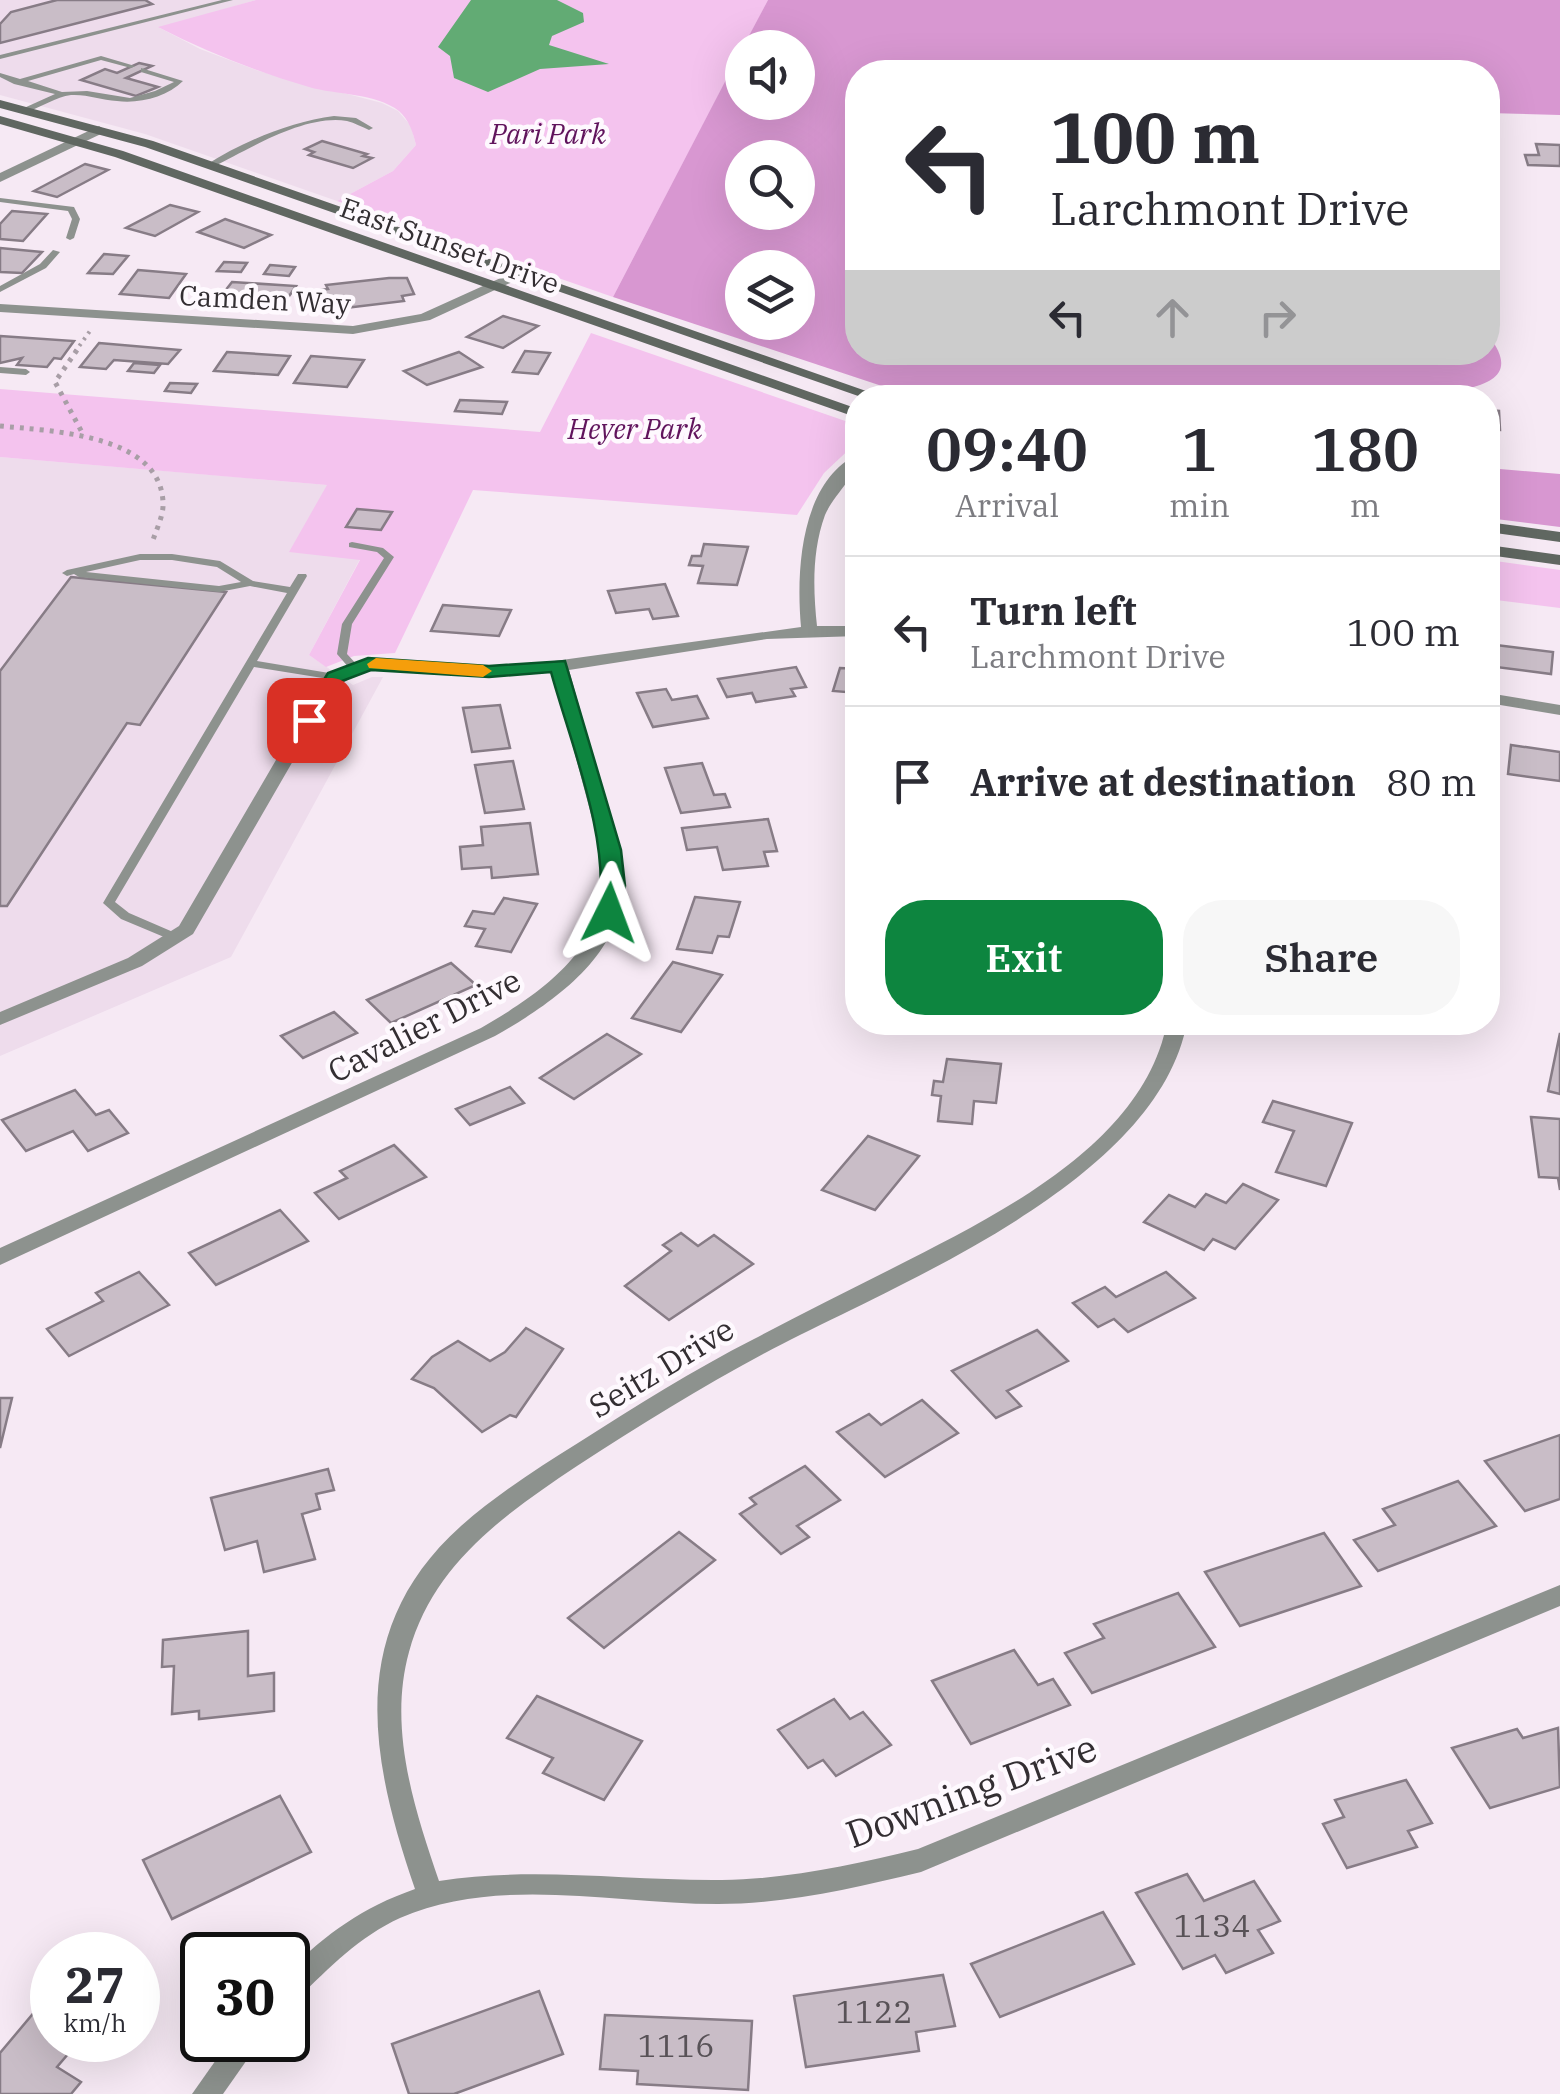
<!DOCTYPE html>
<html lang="en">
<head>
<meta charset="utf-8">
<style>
  body { margin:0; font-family:"IBM Plex Serif",serif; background:#f7f7f7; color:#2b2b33; height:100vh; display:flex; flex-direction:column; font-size:38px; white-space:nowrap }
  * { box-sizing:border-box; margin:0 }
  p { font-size:32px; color:#7c7c81 }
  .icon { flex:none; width:55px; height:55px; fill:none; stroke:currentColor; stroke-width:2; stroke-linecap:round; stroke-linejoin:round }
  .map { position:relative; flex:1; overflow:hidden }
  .panel { position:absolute; left:845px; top:385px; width:655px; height:650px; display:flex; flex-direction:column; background:#fff; border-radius:40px; box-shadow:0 10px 40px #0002 }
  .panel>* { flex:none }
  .hud { position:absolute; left:845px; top:60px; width:655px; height:305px; border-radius:40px; box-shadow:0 10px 40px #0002; background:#fff; color:#2b2b33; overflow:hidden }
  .controls { position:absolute; left:725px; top:30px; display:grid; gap:20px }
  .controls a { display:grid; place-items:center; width:90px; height:90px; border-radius:50%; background:#fff; box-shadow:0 10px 40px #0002; font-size:50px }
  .speed { position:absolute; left:30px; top:1932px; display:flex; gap:20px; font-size:50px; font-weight:700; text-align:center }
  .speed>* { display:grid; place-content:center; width:130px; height:130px; border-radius:50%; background:#fff; box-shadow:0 10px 40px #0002; line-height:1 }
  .speed small { font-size:25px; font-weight:400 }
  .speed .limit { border:5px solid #111; border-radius:15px; background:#fff; color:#111 }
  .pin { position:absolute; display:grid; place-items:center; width:85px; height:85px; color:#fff; margin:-42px; border-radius:20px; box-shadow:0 5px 15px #0006 }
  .me { position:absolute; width:110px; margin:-55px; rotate:3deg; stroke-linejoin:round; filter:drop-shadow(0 0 8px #0008) }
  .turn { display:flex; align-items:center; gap:35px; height:210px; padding:0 40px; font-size:45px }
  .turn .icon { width:130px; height:130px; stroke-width:2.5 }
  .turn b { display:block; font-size:70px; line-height:85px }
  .lanes { display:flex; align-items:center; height:95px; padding:0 40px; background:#0003; justify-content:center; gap:50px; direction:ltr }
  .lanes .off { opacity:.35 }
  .eta { display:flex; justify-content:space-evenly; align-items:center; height:170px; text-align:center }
  .eta b { font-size:60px; font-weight:600; line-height:70px }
  .cta { display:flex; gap:20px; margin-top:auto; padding:20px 40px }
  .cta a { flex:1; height:115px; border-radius:40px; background:#0d853f; color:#fff; font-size:40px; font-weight:600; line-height:115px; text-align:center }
  .cta a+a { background:#f7f7f7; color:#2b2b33 }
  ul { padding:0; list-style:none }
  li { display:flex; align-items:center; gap:30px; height:150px; padding:0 40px; border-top:2px solid #e1e1e2 }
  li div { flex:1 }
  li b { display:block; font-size:38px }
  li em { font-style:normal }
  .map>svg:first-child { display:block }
  .built { fill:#eedcec }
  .green { fill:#f4c3ee }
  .forest { fill:#d897d1; fill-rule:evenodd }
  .water { fill:#62ab74 }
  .building { fill:#c9bdc7; stroke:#877c86; stroke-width:2.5 }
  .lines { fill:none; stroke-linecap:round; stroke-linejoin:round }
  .path-far1 { stroke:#a89ea6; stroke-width:4; stroke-dasharray:2.5 5; stroke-linecap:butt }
  .path { stroke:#a89ea6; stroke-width:5; stroke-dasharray:4 6; stroke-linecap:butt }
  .service { fill:#8d928e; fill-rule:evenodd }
  .minor { fill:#8d928e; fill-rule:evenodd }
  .secondary { fill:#606761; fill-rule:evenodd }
  .route { fill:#0d853f; stroke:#085629; stroke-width:2.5 }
  .slow { fill:#f59e0b }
  .labels { text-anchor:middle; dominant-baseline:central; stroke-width:9; stroke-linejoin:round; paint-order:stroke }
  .far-park-label { font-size:28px; font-style:italic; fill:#60135c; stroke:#fef9fe }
  .far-street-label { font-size:28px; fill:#332e32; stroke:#fef9fe }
  .street-label { font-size:32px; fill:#332e32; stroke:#fef9fe }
  .near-number-label { font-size:32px; fill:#585257 }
  .near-street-label { font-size:38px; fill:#332e32; stroke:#fef9fe }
</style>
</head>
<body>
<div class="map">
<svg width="1560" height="2094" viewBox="0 0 1560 2094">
  <rect width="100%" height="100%" fill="#f6e9f4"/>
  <g class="built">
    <polygon points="0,0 256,0 160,28 200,49 259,71 382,103 398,111 411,126 416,145 393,171 337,201 145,134 0,95"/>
    <polygon points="0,457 328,485 360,559 309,655 353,685 372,677 383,677 231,957 0,1056"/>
  </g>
  <g class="green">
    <path d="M256,0H768L613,297L337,201L393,171L416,145C413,132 409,120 399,111C376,93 336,95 309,87C257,72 207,52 158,27Z"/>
    <polygon points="591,333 854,424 857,425 857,442 824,473 797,515 473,490 395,653 354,656 326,667 309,655 360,560 289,552 327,485 0,457 0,389 540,432"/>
    <polygon points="1488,560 1560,570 1560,608 1488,599"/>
  </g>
  <g class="forest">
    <path d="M768,0H1560V115L1488,113V72H858V352H1488V335C1534,393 1448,388 1414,398L915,397L613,297L742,49V102H798V48L743,47ZM742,158H798V212H742ZM742,268H798V322H742Z"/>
    <polygon points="1488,468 1560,474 1560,527 1488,518"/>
  </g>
  <polygon class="water" points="471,0 557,0 583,13 584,22 552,36 549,45 609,64 540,69 488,92 454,78 450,56 438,47"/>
  <g class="building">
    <polygon points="57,0 145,0 152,4 0,43 0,24 11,12"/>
    <polygon points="139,63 152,66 126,78 158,87 136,96 81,80 105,69 117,73"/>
    <polygon points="322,141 367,154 363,156 372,158 353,168 309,155 314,152 305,149"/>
    <polygon points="1536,144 1560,145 1560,166 1528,165 1525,155 1539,155"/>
    <polygon points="85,164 108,170 57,197 34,191"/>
    <polygon points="170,205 198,212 155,236 126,228"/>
    <polygon points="12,211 47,214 23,241 0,239 0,224"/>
    <polygon points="225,219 271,235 244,248 198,232"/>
    <polygon points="0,248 42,252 22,273 0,272"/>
    <polygon points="104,254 128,256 113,274 88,273"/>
    <polygon points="224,262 247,263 241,272 217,271"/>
    <polygon points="270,265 295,267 289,276 264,274"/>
    <polygon points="138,270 186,274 169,298 120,294"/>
    <polygon points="389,278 407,278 414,294 402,296 404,301 337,309 320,308 314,291 328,289 326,285"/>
    <polygon points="232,282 296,286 283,305 218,300"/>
    <polygon points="503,316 538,326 503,348 467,337"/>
    <polygon points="0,336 74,341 61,359 54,358 47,367 17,365 22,358 0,363"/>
    <polygon points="99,343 180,350 168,364 114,360 106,369 80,367"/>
    <polygon points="525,351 550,353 538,374 513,372"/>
    <polygon points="227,352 290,356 278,375 214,371"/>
    <polygon points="459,352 482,367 427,385 404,371"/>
    <polygon points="311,356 364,360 347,387 294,383"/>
    <polygon points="134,363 160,365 154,373 128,371"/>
    <polygon points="170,383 197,384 191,393 165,391"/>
    <polygon points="460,400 507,402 502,414 455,411"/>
    <polygon points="1488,410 1499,411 1500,430 1488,429"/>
    <polygon points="357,509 392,512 381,530 346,527"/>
    <polygon points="704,544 748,547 737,585 698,583 703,566 689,565 692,556 701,556"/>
    <polygon points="71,577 226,592 140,725 127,723 7,906 0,906 0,671"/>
    <polygon points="665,584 678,616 653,619 649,609 616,613 608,591"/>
    <polygon points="443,605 511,610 499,636 431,631"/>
    <polygon points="1488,644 1553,652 1551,674 1488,666"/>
    <polygon points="796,667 806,687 791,689 795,696 756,702 752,693 727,697 718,679"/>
    <polygon points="840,668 858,669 858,693 833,691"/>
    <polygon points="666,689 672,700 697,696 708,718 653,727 637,693"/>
    <polygon points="500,705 510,748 472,752 463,708"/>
    <polygon points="1511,745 1560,752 1560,781 1508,774"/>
    <polygon points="513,761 524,809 485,813 475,765"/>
    <polygon points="702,763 714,795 725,794 730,807 681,813 665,768"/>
    <polygon points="768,819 777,851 764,852 768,866 723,870 717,847 687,850 682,828"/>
    <polygon points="530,823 538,874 492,878 491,867 462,869 460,847 483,845 481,827"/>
    <polygon points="695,897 740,902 729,937 718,936 712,953 677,949"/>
    <polygon points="504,898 537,904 511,952 476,946 485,929 465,926 473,911 494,914"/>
    <polygon points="673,962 722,975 681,1032 632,1018"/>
    <polygon points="451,963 476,985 391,1023 367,1000"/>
    <polygon points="334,1012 357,1033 303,1058 281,1036"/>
    <polygon points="1043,1022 1094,1022 1092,1033 1042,1027"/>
    <polygon points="1560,1033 1560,1094 1548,1091"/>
    <polygon points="607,1034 641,1054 574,1099 540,1078"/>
    <polygon points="947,1059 1001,1064 996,1103 974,1101 972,1124 938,1121 941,1096 932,1095 934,1081 943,1082"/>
    <polygon points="510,1087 524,1103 470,1125 456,1109"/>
    <polygon points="75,1090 96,1115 109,1110 128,1133 88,1151 73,1131 26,1151 2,1120"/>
    <polygon points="1273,1101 1352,1123 1326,1186 1276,1172 1294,1131 1263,1122"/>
    <polygon points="1531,1117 1560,1119 1560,1190 1558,1178 1539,1177"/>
    <polygon points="868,1136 919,1156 875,1210 822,1190"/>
    <polygon points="394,1145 426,1177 339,1219 315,1193 347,1178 340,1171"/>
    <polygon points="1243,1184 1278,1200 1235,1249 1213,1239 1204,1250 1144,1222 1169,1195 1195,1207 1206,1194 1226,1203"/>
    <polygon points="280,1210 308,1241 216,1285 189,1253"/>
    <polygon points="681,1233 698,1246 714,1235 753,1264 669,1320 625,1286 671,1251 663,1245"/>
    <polygon points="139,1272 169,1305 69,1356 47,1329 103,1301 96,1293"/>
    <polygon points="1166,1272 1195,1298 1128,1332 1114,1319 1098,1327 1073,1303 1105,1287 1116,1297"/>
    <polygon points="526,1328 563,1349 516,1417 510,1415 482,1432 434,1388 412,1379 432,1357 458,1341 490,1361 505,1352"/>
    <polygon points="1037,1330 1068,1361 1007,1391 1021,1406 996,1418 952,1371"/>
    <polygon points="0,1398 12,1398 0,1448"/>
    <polygon points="922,1400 958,1433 885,1477 837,1432 869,1414 881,1425"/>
    <polygon points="1560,1435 1560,1499 1525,1511 1485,1461"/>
    <polygon points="805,1466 840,1500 797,1526 809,1537 781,1554 740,1514 756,1504 750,1498"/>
    <polygon points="328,1469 334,1490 316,1494 320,1509 302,1514 315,1559 264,1572 257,1541 225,1550 211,1498"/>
    <polygon points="1458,1481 1496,1526 1378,1571 1354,1540 1395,1525 1383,1509"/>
    <polygon points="679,1532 715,1560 604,1648 568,1618"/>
    <polygon points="1324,1533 1361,1586 1240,1626 1205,1572"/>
    <polygon points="1178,1593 1215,1647 1092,1693 1065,1653 1104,1638 1094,1624"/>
    <polygon points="248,1631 248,1676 274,1673 274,1711 199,1719 199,1711 172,1714 174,1666 162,1667 163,1640"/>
    <polygon points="1014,1650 1038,1685 1053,1679 1070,1705 971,1744 932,1681"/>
    <polygon points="537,1696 642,1741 604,1800 543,1773 553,1758 507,1738"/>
    <polygon points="834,1699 850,1719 863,1712 891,1745 836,1776 823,1760 808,1768 778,1730"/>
    <polygon points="1558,1728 1560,1787 1490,1808 1452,1748 1517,1729 1523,1738"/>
    <polygon points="1406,1780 1432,1823 1408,1831 1417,1847 1347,1868 1323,1824 1344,1817 1335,1800"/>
    <polygon points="280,1796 311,1852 172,1919 143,1860"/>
    <polygon points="1187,1874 1204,1901 1254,1881 1280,1921 1258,1930 1273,1953 1226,1973 1215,1955 1183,1969 1136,1893"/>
    <polygon points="1103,1912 1134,1964 1000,2017 971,1964"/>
    <polygon points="943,1975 955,2026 916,2032 919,2051 806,2067 794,1996"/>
    <polygon points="52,1991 52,2040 80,2040 57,2067 81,2082 71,2094 0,2094 0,2053"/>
    <polygon points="539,1991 563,2054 454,2094 409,2094 392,2044"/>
    <polygon points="605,2015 752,2021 748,2090 637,2084 638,2071 600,2069"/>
  </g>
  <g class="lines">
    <polyline class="path-far1" points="75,352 90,331"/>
    <g class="path">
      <polyline points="77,350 55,382 84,436"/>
      <path d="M0,426C51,431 160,434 163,502C164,514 157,528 153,540"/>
    </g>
    <g class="service">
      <polygon points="222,0 233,0 0,59 0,55"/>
      <path d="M101,56L135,66L131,68L101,60L28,81L62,92L87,91L130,98L155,91L174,82L141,72V68L183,81C167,97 139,104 117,101C101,100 87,94 71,95C56,97 41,107 27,112L23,110L24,108L55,94L14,84L0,77V73L20,79Z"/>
      <path d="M334,116L356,118L373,128L369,130C362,127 355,123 347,121C305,114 249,149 213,167L206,165C244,141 290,122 334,116Z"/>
      <polygon points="0,198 74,207 80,219 74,238 70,240 66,238 72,219 68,211 0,202"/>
      <polygon points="53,250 60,252 46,268 0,292 0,286 40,264"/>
      <polygon points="0,367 26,369 30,372 26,375 0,373"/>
      <polygon points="352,542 383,548 394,557 352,624 347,654 359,667 354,670 350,669 337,654 342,624 384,558 377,552 349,547 349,543"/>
      <path d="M140,554H172L220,561L253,581L290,587L298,574H306L307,576L257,661L335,674L340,677L335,680L254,667L115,902L129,913L180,935L182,938L176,942L121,919L103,903L287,593L250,586L219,592L79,577L74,574L67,576L62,573L67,570ZM140,560H172L217,567L241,582L219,586L86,572Z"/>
    </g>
    <g class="minor">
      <polygon points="99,126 105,130 103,133 0,182 0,173"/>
      <polygon points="518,270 525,274 523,277 430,320 353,334 0,312 0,304 353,326 421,314"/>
      <path d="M858,454C858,476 834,494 825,515C812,551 813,589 817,626H858V636L767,639L569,670C580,709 591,749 602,788C611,818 622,847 623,878C626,954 553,1003 495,1036L0,1265V1248L481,1028C545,991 611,945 604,863L553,672C527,675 501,677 475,675C428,672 372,655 334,690L193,934L142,966L0,1025V1012L128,958L179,926L321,683L335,671L381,659L494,666L540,663L801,627C796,572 800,482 858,454Z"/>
      <polygon points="1488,693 1560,705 1560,715 1488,703"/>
      <path d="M1167,1022H1187C1158,1183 895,1284 765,1353C701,1387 639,1426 577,1466C505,1514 433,1564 409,1652C388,1728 414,1808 439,1881C534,1866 626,1881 722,1880C788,1879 853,1865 918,1849L1560,1585V1606L921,1872C854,1888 787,1904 718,1904C614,1904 498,1875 400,1918C360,1936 329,1968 298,1998L288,2001V1971C328,1933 361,1908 415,1889C370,1758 345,1630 461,1526C497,1494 538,1468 578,1443C636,1406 693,1370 754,1339C801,1314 848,1291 895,1267C995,1216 1144,1145 1167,1022Z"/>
      <polygon points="230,2040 261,2040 223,2094 192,2094"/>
    </g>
    <g class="secondary">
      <polygon points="0,100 153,141 886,398 864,398 145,147 0,108"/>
      <polygon points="0,116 123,151 858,409 858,418 115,157 0,124"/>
      <polygon points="1488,522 1560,532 1560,542 1488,532"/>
      <polygon points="1488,545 1560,555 1560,565 1488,555"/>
    </g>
  </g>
  <path class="route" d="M368,658L489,666L565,661L621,850L625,886L617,918L609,920L598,913C612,843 570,742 551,672L489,677L371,670L342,681L316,724H302L299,720L328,673Z"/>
  <polygon class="slow" points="376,658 483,665 492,671 483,677 369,668 367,664"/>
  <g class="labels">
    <g class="far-park-label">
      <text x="548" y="133">Pari Park</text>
      <text x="635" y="428">Heyer Park</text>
    </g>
    <g class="far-street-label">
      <text transform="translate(450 245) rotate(20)">East Sunset Drive</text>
      <text transform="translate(265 299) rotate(3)">Camden Way</text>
    </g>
    <g class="street-label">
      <text transform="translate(424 1025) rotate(-27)">Cavalier Drive</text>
      <text transform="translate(661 1367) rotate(-31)">Seitz Drive</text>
    </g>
    <g class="near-number-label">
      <text x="1212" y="1925">1134</text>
      <text x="874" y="2011">1122</text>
      <text x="676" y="2045">1116</text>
    </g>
    <g class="near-street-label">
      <text transform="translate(971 1790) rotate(-20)">Downing Drive</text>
    </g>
  </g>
</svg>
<div class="controls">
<a><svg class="icon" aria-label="sound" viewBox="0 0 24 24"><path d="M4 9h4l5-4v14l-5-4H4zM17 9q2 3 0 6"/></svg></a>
<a><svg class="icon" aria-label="search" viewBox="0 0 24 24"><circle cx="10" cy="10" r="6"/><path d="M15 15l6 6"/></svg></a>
<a><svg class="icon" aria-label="layers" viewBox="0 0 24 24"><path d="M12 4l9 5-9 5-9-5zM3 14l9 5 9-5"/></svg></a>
</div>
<div class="speed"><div>27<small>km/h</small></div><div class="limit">30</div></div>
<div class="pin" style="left:309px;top:720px;background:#d93025"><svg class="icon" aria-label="arrive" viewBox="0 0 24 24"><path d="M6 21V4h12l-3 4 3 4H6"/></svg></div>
<svg class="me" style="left:609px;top:913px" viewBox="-20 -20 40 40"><path d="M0-17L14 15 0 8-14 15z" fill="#0d853f" stroke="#fff" stroke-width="4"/></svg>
<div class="hud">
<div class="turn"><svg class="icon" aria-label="left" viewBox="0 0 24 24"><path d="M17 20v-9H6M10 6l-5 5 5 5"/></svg><div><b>100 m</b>Larchmont Drive</div></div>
<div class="lanes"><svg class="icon" aria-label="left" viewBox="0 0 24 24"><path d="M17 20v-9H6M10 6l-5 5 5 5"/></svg><svg class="icon off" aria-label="ahead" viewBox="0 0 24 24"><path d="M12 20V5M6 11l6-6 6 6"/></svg><svg class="icon off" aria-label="right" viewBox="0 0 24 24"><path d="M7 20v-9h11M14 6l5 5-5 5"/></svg></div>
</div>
<section class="panel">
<div class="eta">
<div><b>09:40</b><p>Arrival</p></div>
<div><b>1</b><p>min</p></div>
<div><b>180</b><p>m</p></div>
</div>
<ul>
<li><svg class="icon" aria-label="left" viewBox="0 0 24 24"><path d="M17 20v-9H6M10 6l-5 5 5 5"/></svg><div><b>Turn left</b><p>Larchmont Drive</p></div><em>100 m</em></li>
<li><svg class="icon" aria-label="arrive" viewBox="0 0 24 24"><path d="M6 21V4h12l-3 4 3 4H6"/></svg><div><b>Arrive at destination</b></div><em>80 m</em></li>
</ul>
<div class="cta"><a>Exit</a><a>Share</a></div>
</section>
</div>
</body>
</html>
